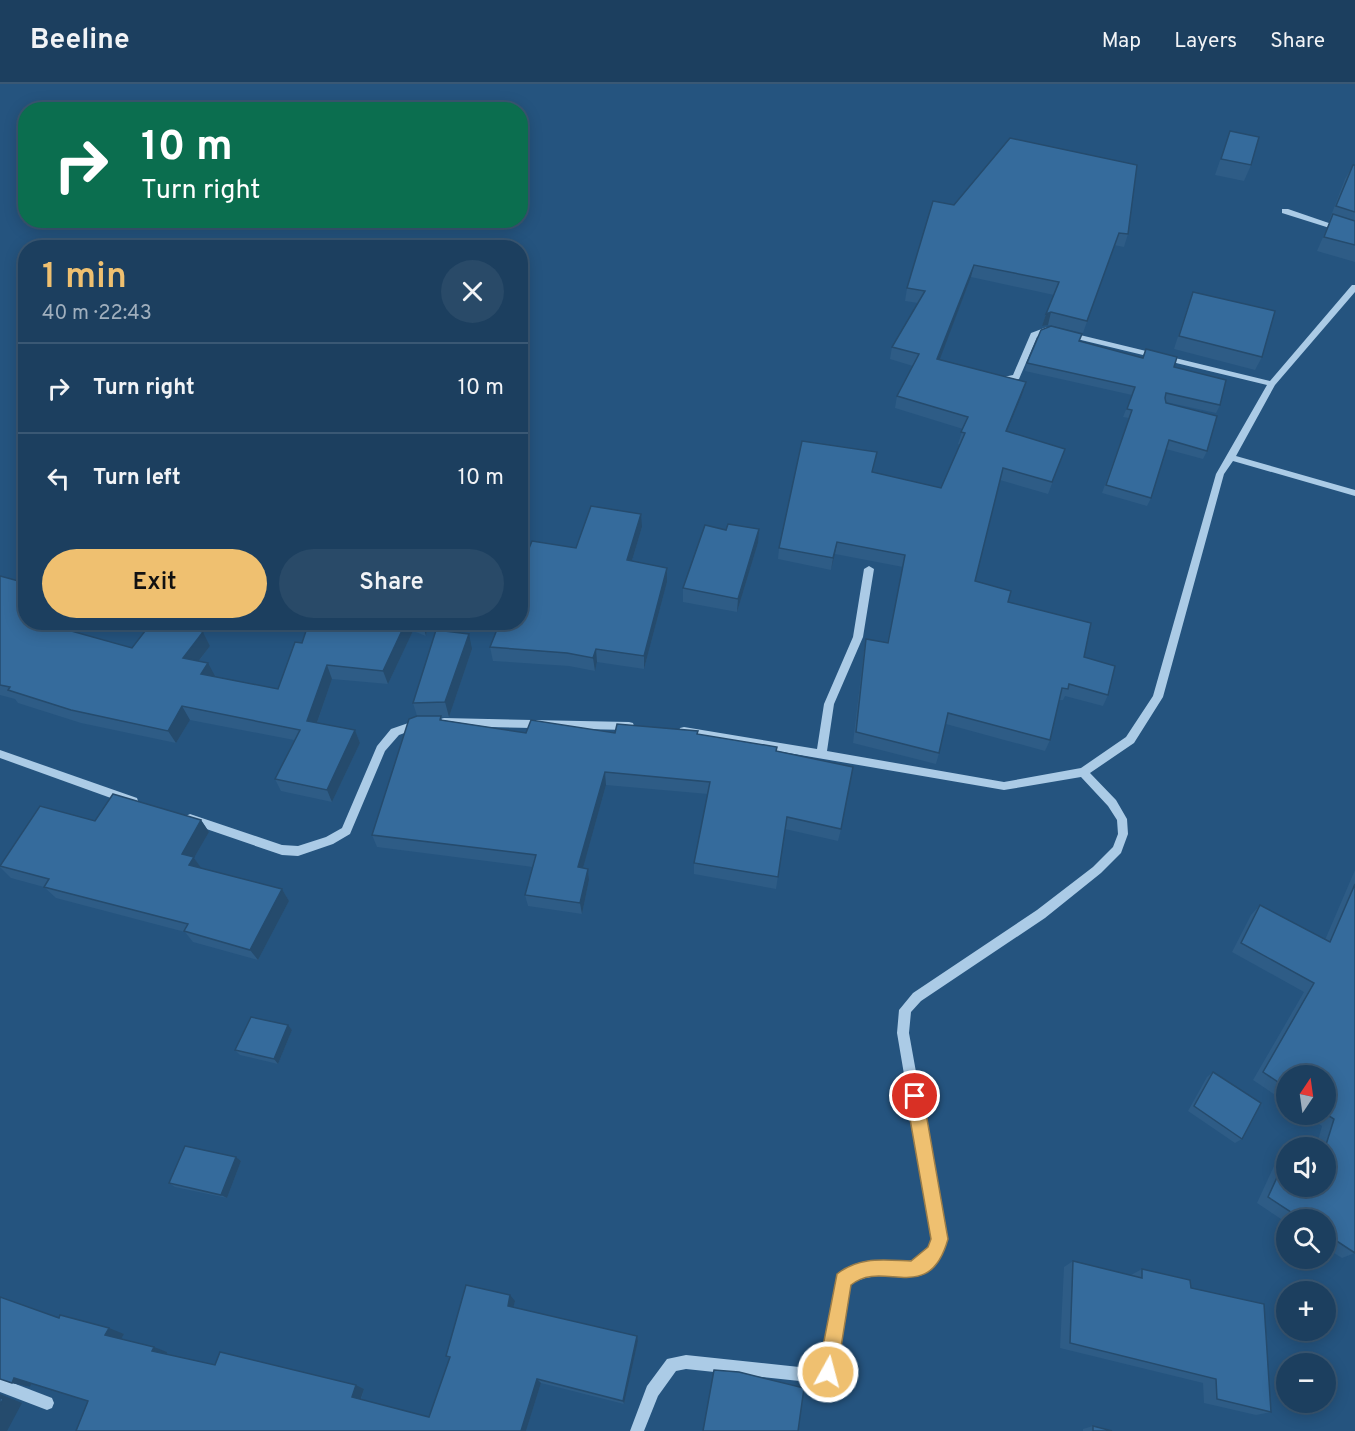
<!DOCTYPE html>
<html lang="en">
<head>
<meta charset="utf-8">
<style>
  body { margin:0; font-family:Overpass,sans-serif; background:#294a68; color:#f1f3f6; height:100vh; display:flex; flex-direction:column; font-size:22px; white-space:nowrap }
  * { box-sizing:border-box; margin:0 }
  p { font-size:20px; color:#a0afbd }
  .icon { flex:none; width:33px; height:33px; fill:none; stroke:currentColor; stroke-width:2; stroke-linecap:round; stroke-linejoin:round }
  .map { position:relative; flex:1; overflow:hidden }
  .panel { position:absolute; left:18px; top:156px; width:510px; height:390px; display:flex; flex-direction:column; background:#1c3f5f; border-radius:24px; box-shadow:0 3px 15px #0003,0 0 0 2px #3a5874 }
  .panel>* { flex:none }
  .top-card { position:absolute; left:18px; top:18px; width:510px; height:126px; border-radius:24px; box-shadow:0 3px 15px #0003,0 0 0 2px #3a5874; background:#0b6e4f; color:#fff; overflow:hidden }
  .needle { width:39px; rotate:13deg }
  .controls { position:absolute; left:1276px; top:981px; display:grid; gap:12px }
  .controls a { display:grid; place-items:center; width:60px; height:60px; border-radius:50%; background:#1c3f5f; box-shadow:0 3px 15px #0003,0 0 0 2px #3a5874; font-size:30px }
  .pin { position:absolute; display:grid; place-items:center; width:51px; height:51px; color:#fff; margin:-26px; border:3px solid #fff; border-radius:50%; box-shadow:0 2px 6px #0007 }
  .me { position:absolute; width:66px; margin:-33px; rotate:7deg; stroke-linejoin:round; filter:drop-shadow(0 0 4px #0008) }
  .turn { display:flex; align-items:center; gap:21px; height:126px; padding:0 24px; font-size:27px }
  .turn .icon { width:78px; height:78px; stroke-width:2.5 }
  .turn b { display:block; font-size:42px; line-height:51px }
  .round { display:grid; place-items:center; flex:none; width:63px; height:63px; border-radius:32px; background:#294a68 }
  .summary { display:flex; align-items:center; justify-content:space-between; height:102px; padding:0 24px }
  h1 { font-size:36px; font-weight:600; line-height:45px; color:#efc070 }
  .button { display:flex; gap:12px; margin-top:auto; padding:12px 24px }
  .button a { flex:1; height:69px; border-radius:36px; background:#efc070; color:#111; font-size:24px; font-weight:600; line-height:69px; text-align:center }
  .button a+a { background:#294a68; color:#f1f3f6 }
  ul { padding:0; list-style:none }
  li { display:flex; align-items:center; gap:18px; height:90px; padding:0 24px; border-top:2px solid #3a5874 }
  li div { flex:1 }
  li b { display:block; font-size:22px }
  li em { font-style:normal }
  header { display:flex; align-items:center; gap:36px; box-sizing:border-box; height:84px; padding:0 30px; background:#1c3f5f; border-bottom:2px solid #3a5874 }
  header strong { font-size:28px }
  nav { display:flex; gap:33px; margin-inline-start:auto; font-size:21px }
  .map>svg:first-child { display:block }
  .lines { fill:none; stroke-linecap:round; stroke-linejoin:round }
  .minor { fill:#abcbe6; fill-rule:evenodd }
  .wall { fill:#2e5c86 }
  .shaded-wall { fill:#254b6d }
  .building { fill:#356b9c; stroke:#254b6d; stroke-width:1.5 }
  .route { fill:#efc070; stroke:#9b7d49; stroke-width:1.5 }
</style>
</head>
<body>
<header>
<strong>Beeline</strong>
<nav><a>Map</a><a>Layers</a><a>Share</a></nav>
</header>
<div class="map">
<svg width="1355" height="1347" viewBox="0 0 1355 1347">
  <rect width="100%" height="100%" fill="#25547f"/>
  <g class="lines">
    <g class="minor">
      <polygon points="1282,125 1288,125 1355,148 1355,152 1282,129"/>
      <path d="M1352,201H1355V208L1275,301L1236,372L1355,406V412L1233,377L1224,390L1163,613L1134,659L1090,689L1116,716L1127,735L1128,750L1121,769L1101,789L1045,834L921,917L911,928L909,949L946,1155C943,1162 941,1171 936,1176C921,1197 893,1190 871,1193C863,1194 856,1197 849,1201L833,1293L818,1299L686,1285L676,1287L658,1312L644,1347H630L647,1302L667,1275L686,1271L818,1285L822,1283L838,1192C848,1186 857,1181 868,1179C897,1174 917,1188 932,1155L897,949L899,926L913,909L1037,826L1093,783L1113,763L1118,750L1117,736L1108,722L1081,693L1004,706L684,651L680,650L679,647L680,644L684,643L817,665L824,620L853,553L864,485L869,482L874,485L863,553L834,620L827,667L1004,698L1081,684L1126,653L1153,612L1216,390L1267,301L1048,248L1037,253L1019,295L997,300L993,297L994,295L1013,291L1031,249L1047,243L1270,297Z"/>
      <polygon points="444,634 629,638 633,639 634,642 633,645 629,646 444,642 440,641 439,638 440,635"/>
      <polygon points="420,635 424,636 425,639 424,642 399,651 385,667 350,750 333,760 298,772 282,771 186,738 185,735 186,732 190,730 282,761 298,762 326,753 342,744 377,662 391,645"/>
      <polygon points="0,666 137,714 138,717 137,720 133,722 0,674"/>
      <polygon points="0,1294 52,1314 54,1319 52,1324 47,1326 0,1308"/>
    </g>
  </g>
  <g class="wall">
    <polygon points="1230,47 1251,81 1244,97 1215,91"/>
    <polygon points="1353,81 1355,81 1355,178 1317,167 1330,137 1329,137 1345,95"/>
    <polygon points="933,117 1128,150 1124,163 1114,161 1083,249 1048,241 1042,242 1046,230 1054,211 971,193 939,276 1026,298 1022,311 1007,347 1065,365 1048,410 1000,396 975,497 1008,518 1084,573 1108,611 1103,622 1065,612 1063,616 1059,616 1050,656 1045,667 946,640 939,669 936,680 853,659 864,566 866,555 887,559 903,483 835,470 831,486 778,475 779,464 877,368 873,388 941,404 960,361 958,360 963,345 895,324 897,312 913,282 890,275 892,263 918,219 905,217 907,204"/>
    <polygon points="1193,208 1262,273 1255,286 1174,265 1188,221"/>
    <polygon points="1079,257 1142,274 1146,265 1174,283 1220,321 1216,329 1166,318 1207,367 1203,375 1166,365 1151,414 1147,422 1102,409 1129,334 1123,333 1132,311 1025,287 1027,279"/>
    <polygon points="642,443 632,477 667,498 644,585 597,578 595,587 569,582 493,577 490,563 576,464"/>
    <polygon points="726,446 758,459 737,528 683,518 683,504"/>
    <polygon points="0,492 46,540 132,564 203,548 210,562 199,577 215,592 214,593 278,605 302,559 309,538 428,538 426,552 413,547 388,600 332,595 317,639 355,646 360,659 332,718 281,707 275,695 294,656 190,636 176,659 81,639 18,619 15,615 0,611"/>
    <polygon points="472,565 449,633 441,633 442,636 526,649 698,650 776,667 841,745 838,757 785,745 776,805 694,790 694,779 708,710 606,701 583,784 588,785 589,796 582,830 528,822 525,811 533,783 377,763 372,751 417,632 413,619"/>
    <polygon points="201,736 209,748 194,774 201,784 282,805 289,817 258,876 193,858 185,848 56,814 44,803 11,794 0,783 0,781 95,737"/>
    <polygon points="1355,786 1355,1169 1342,1174 1326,1164 1326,1136 1287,1136 1287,1139 1257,1119 1274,1082 1285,1076 1326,1102 1326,1064 1316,1064 1322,1042 1304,1030 1326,1030 1326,992 1287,992 1287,1019 1253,996 1304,908 1232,868 1251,831 1260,821 1325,856"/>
    <polygon points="288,941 292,946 278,980 240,971 235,966"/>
    <polygon points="1213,988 1242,1055 1235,1059 1188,1027 1207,993"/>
    <polygon points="236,1073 241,1077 227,1114 175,1103 169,1099"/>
    <polygon points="1073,1177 1131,1191 1142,1185 1191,1204 1271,1328 1256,1331 1204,1319 1203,1299 1060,1264 1064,1183"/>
    <polygon points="515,1217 513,1223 637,1252 638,1257 624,1320 541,1299 526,1347 88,1317 32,1300 30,1303 12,1299 59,1234 124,1250 121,1255 167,1268 166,1271 215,1281 356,1301 364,1305 361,1316 429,1333 450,1275 446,1272"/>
    <polygon points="1093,1342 1112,1347 1083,1347 1083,1345"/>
  </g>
  <g class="shaded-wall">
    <polygon points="974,181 971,193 935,288 937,275"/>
    <polygon points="1051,228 1048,241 1042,242 1046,230"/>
    <polygon points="1026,298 1022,311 1002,359 1006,347"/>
    <polygon points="641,430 642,443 628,490 627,476"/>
    <polygon points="759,445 758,459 737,528 738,515"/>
    <polygon points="837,458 835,470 831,486 833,474"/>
    <polygon points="667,484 667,498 644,585 644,572"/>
    <polygon points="406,538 410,538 413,547 388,600 383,587"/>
    <polygon points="422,538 428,538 426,552"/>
    <polygon points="203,548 210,562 191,587 183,574"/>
    <polygon points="469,550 472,565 449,633 445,618"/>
    <polygon points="596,565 597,578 595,587 593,574"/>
    <polygon points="208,579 215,592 208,604 201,590"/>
    <polygon points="327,581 332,595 313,650 307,637"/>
    <polygon points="182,622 190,636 176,659 168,647"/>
    <polygon points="355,646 360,659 332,718 327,706"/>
    <polygon points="605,688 606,701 580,795 578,783"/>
    <polygon points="201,736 209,748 194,774 202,785 198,792 182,770"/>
    <polygon points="588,785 589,796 582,830 580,819"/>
    <polygon points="282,805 289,817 258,876 250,866"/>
    <polygon points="288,941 292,946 278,980 274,975"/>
    <polygon points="236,1073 241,1077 227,1114 221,1111"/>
    <polygon points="510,1211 515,1217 512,1228 508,1222"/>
    <polygon points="109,1244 124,1250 120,1257 105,1251"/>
    <polygon points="637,1252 638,1257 624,1320 623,1317"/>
    <polygon points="154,1263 167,1268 166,1272 152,1267"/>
    <polygon points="14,1294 32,1299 30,1303 12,1299"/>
    <polygon points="537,1295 541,1299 526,1347 521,1347"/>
    <polygon points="356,1301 364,1305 360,1317 352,1313"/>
    <polygon points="0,1310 22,1319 7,1347 0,1347"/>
  </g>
  <g class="building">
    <polygon points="1230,47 1259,53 1251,81 1221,75"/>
    <polygon points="1010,54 1137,81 1128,150 1119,149 1087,237 1051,228 1046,230 1059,198 974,181 937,275 1026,298 1006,347 1065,365 1052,398 1003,384 975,497 1011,507 1008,518 1091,539 1084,573 1115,582 1108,611 1069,600 1068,605 1062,604 1050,656 948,629 939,669 856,648 866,555 888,559 905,471 837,458 833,474 779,464 802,357 877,368 872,388 941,404 965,349 961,348 968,333 897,312 919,270 892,263 925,207 907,204 933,117 954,121"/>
    <polygon points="1353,81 1355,81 1355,128 1336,122"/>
    <polygon points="1333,130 1355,137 1355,161 1324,153"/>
    <polygon points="1193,208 1275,227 1262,273 1179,252"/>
    <polygon points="1051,242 1082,250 1079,257 1143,274 1146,265 1177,273 1174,283 1226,296 1220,321 1166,309 1165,314 1166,319 1217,332 1207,367 1169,356 1151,414 1106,401 1132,326 1127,325 1135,303 1027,279 1041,246"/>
    <polygon points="591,422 641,430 627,476 667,484 644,572 596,565 593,574 567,569 490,563 500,538 520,538 520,486 532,457 576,464"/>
    <polygon points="728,440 759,445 738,515 683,504 705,441 726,446"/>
    <polygon points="0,492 26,499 26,538 39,538 132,564 152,538 171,538 203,548 183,574 208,579 201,590 278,605 295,558 302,559 309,538 406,538 383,587 327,581 307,637 355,646 327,706 275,695 300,646 182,622 168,647 71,626 8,606 10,603 0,601"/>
    <polygon points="436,546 469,550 445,618 413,619"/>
    <polygon points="417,632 441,632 440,636 526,649 531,636 615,649 617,640 698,647 697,650 777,663 776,667 853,683 841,745 787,733 778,793 694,779 710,698 605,688 578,783 588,785 580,819 525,811 536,771 372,751 409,635"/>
    <polygon points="113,710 201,736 182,770 194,773 189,781 282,805 250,866 184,847 188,840 44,803 49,795 0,782 40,722 95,737"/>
    <polygon points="1355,800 1355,1169 1326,1150 1326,1136 1303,1136 1268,1113 1285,1076 1287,1077 1287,1102 1326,1102 1326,1064 1325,1064 1334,1035 1326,1030 1326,992 1287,992 1287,1004 1263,988 1314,899 1241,859 1260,821 1330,858"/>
    <polygon points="251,933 288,941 274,975 235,966"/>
    <polygon points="1213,988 1261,1019 1242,1055 1194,1022"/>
    <polygon points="185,1062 236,1073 221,1111 169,1099"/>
    <polygon points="1073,1177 1142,1194 1142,1185 1190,1196 1191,1204 1264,1220 1271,1328 1217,1315 1216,1295 1070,1259"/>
    <polygon points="466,1201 510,1211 508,1222 637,1252 623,1317 537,1295 521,1347 76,1347 88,1317 14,1294 12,1299 0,1295 0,1213 59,1234 60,1231 109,1244 105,1251 154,1263 152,1267 215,1281 220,1268 356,1301 352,1313 429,1333 450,1273 446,1272"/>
    <polygon points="714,1286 739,1288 804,1304 798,1347 703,1347"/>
    <polygon points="0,1314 3,1315 0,1321"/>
    <polygon points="1093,1342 1112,1347 1093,1347"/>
  </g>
  <path class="route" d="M915,1003L920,1006L923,1012L948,1155C929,1223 883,1174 851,1201L837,1288L834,1295L828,1298L821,1295L818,1288L837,1190C859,1172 884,1176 911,1177L928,1163L931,1155L906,1012L909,1006Z"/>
</svg>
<div class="controls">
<a><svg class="needle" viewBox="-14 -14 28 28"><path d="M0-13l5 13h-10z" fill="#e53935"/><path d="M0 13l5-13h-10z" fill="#a0afbd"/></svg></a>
<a><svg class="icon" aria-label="sound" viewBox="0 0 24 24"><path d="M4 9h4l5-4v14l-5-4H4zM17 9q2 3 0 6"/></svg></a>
<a><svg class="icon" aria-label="search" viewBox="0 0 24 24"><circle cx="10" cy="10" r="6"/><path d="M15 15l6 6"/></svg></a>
<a>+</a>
<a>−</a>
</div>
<div class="pin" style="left:915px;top:1012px;background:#d93025"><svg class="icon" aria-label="arrive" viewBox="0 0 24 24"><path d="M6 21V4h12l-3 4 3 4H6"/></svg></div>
<svg class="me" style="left:828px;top:1288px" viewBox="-20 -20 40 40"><circle r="17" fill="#efc070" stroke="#fff" stroke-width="3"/><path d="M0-11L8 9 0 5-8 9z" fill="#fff"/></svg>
<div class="top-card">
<div class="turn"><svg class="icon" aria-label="right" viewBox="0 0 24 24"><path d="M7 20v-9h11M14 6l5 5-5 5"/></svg><div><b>10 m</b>Turn right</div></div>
</div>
<section class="panel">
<div class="summary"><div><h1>1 min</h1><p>40 m · 22:43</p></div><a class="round"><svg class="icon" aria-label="close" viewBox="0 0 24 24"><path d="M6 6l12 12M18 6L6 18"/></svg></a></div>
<ul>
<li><svg class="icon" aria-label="right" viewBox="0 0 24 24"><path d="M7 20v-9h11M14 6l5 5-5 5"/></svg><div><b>Turn right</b></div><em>10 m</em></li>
<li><svg class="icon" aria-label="left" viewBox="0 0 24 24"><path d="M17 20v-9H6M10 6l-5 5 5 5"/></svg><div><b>Turn left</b></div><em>10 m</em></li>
</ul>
<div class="button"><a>Exit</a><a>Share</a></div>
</section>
</div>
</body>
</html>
